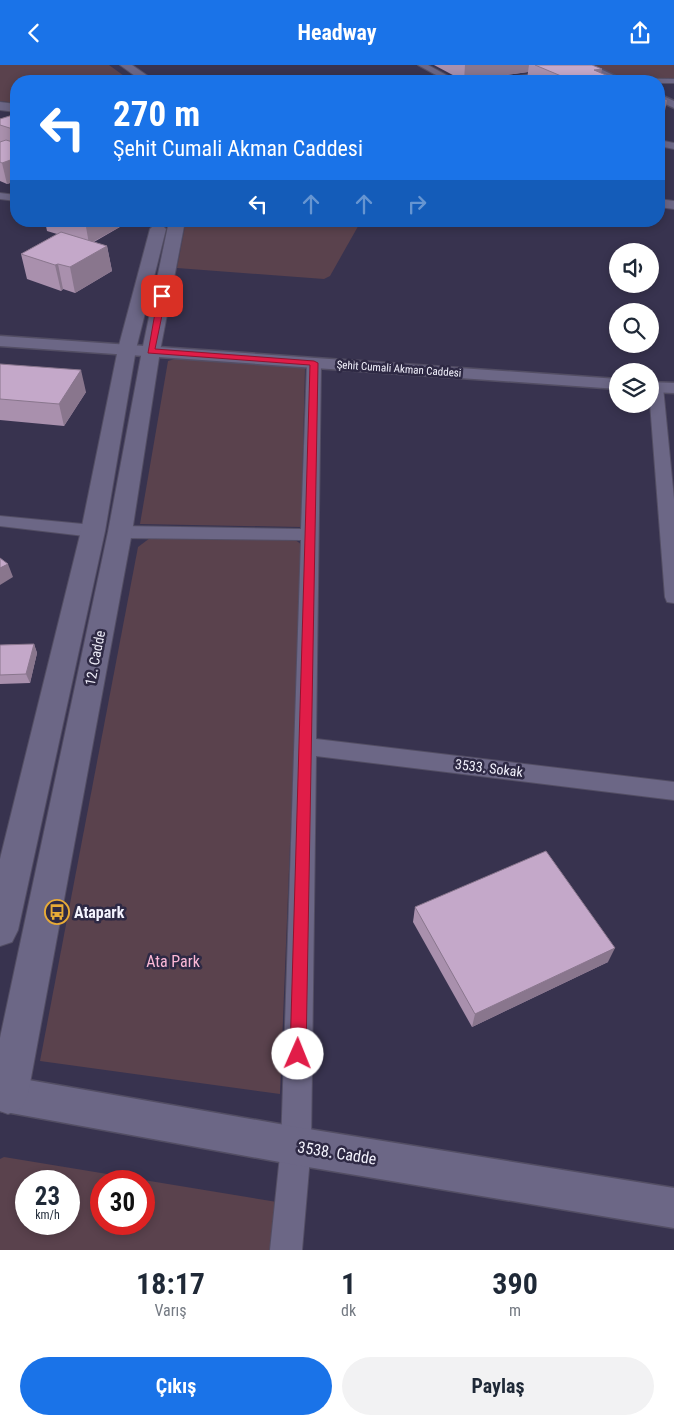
<!DOCTYPE html>
<html lang="tr">
<head>
<meta charset="utf-8">
<style>
  body { margin:0; font-family:"Roboto Condensed",sans-serif; background:#f2f2f3; color:#1f2937; height:100vh; display:flex; flex-direction:column; font-size:19px; white-space:nowrap }
  * { box-sizing:border-box; margin:0 }
  p { font-size:16px; color:#747a83 }
  .icon { flex:none; width:28px; height:28px; fill:none; stroke:currentColor; stroke-width:2; stroke-linecap:round; stroke-linejoin:round }
  .map { position:relative; height:1185px; overflow:hidden }
  .details { display:flex; flex-direction:column; background:#fff; flex:1 }
  .details>* { flex:none }
  .top-card { position:absolute; left:10px; top:10px; width:655px; height:152px; border-radius:20px; box-shadow:0 2px 8px #0003; background:#1a73e8; color:#fff; overflow:hidden }
  .controls { position:absolute; left:609px; top:178px; display:grid; gap:10px }
  .controls a { display:grid; place-items:center; width:50px; height:50px; border-radius:50%; background:#fff; box-shadow:0 2px 8px #0003; font-size:25px }
  .speed { position:absolute; left:15px; top:1105px; display:flex; gap:10px; font-size:25px; font-weight:700; text-align:center }
  .speed>* { display:grid; place-content:center; width:65px; height:65px; border-radius:50%; background:#fff; box-shadow:0 2px 8px #0003; line-height:1 }
  .speed small { font-size:12px; font-weight:400 }
  .speed .limit { border:8px solid #d22; background:#fff; color:#111 }
  .pin { position:absolute; display:grid; place-items:center; width:42px; height:42px; color:#fff; margin:-21px; border-radius:10px; box-shadow:0 2px 8px #0006 }
  .me { position:absolute; width:55px; margin:-28px; rotate:1deg; stroke-linejoin:round; filter:drop-shadow(0 0 4px #0008) }
  .turn { display:flex; align-items:center; gap:18px; height:105px; padding:0 20px; font-size:22px }
  .turn .icon { width:65px; height:65px; stroke-width:2.5 }
  .turn b { display:block; font-size:35px; line-height:42px }
  .lanes { display:flex; align-items:center; height:48px; padding:0 20px; background:#0003; justify-content:center; gap:25px; direction:ltr }
  .lanes .off { opacity:.35 }
  .eta { display:flex; justify-content:space-evenly; align-items:center; height:85px; text-align:center }
  .eta b { font-size:30px; font-weight:700; line-height:35px }
  .action { display:flex; gap:10px; margin-top:auto; padding:10px 20px }
  .action a { flex:1; height:58px; border-radius:30px; background:#1a73e8; color:#fff; font-size:20px; font-weight:700; line-height:58px; text-align:center }
  .action a+a { background:#f2f2f3; color:#1f2937 }
  header { display:flex; justify-content:space-between; align-items:center; height:65px; padding:0 20px; background:#1a73e8; color:#fff; font-size:22px; font-weight:700 }
  .map>svg:first-child { display:block }
  .green { fill:#5a424d; fill-rule:evenodd }
  .lines { fill:none; stroke-linecap:round; stroke-linejoin:round }
  .minor-casing { stroke:#534e64; stroke-width:2 }
  .tertiary-casing { stroke:#534e64; stroke-width:3 }
  .secondary-casing { stroke:#534e64; stroke-width:2 }
  .minor { fill:#6c6786; fill-rule:evenodd }
  .tertiary { fill:#6c6786; fill-rule:evenodd }
  .secondary { fill:#6c6786; fill-rule:evenodd }
  .wall { fill:#a990ad }
  .shaded-wall { fill:#89768d }
  .building { fill:#c4a8c9; stroke:#89768d }
  .route { fill:#e11d48; stroke:#92132f }
  .labels { text-anchor:middle; dominant-baseline:central; stroke-width:5; stroke-linejoin:round; paint-order:stroke }
  .far-street-label { font-size:11px; fill:#f3f2fd; stroke:#2e2944 }
  .street-label { font-size:14px; fill:#f3f2fd; stroke:#2e2944 }
  .near-poi-label { font-size:16px; font-weight:bold; fill:#f3f2fd; stroke:#2e2944; text-anchor:start }
  .near-park-label { font-size:16px; fill:#fbb8d6; stroke:#2e2944 }
  .near-street-label { font-size:16px; fill:#f3f2fd; stroke:#2e2944 }
</style>
</head>
<body>
<header><svg class="icon" aria-label="back" viewBox="0 0 24 24"><path d="M15 5l-7 7 7 7"/></svg>Headway<svg class="icon" aria-label="share" viewBox="0 0 24 24"><path d="M12 15V3M7 8l5-5 5 5M5 13v7h14v-7"/></svg></header>
<div class="map">
<svg width="674" height="1185" viewBox="0 0 674 1185">
  <rect width="100%" height="100%" fill="#38334f"/>
  <g class="green">
    <polygon points="0,0 109,0 131,16 16,16 16,38 0,36"/>
    <polygon points="589,0 674,0 674,15 623,15"/>
    <polygon points="186,156 361,156 330,211 324,214 177,203"/>
    <polygon points="178,293 305,303 301,462 140,459 168,296"/>
    <polygon points="150,473 294,474 302,480 280,1029 40,996 138,482"/>
    <path d="M4,1092L277,1137L272,1185H0V1094ZM26,1116H69V1159H26ZM101,1116H144V1159H101Z"/>
  </g>
  <g class="lines">
    <defs>
      <g id="minor">
        <polygon points="418,0 428,0 457,16 447,16"/>
        <polygon points="555,6 559,8 558,10 512,16 491,16 495,14"/>
        <polygon points="616,13 674,14 674,18 659,18 659,16 616,16"/>
        <polygon points="659,75 674,78 674,84 659,81"/>
        <polygon points="0,128 16,130 16,136 0,134"/>
        <polygon points="314,294 321,298 316,674 674,717 674,735 316,691 311,1081 302,1185 270,1185 281,1081 301,475 120,473 114,471 111,467 114,463 120,461 301,464 307,298"/>
        <polygon points="656,318 661,319 663,322 674,434 674,538 667,537 665,532 650,338 650,320"/>
        <polygon points="0,451 93,460 99,462 102,466 99,470 93,472 0,461"/>
      </g>
      <g id="tertiary">
        <polygon points="578,0 592,0 626,16 613,16"/>
        <polygon points="659,29 674,36 674,43 659,36"/>
        <polygon points="0,271 618,314 618,324 0,281"/>
        <polygon points="650,317 674,318 674,328 650,327"/>
        <polygon points="0,1010 296,1062 674,1123 674,1163 296,1100 0,1046"/>
      </g>
      <g id="secondary">
        <polygon points="120,0 132,0 155,16 142,16"/>
        <polygon points="0,37 16,39 16,47 0,45"/>
        <polygon points="659,134 674,136 674,144 659,142"/>
        <polygon points="169,156 185,156 160,286 132,467 28,1029 22,1043 8,1049 0,1046 0,973 108,467 142,286"/>
        <polygon points="158,159 163,161 166,164 136,284 105,466 18,865 12,877 0,881 0,794 81,466 118,284 150,164 153,161"/>
      </g>
    </defs>
    <use href="#minor" class="minor-casing"/>
    <use href="#tertiary" class="tertiary-casing"/>
    <use href="#secondary" class="secondary-casing"/>
    <use href="#minor" class="minor"/>
    <use href="#tertiary" class="tertiary"/>
    <use href="#secondary" class="secondary"/>
  </g>
  <g class="wall">
    <polygon points="434,0 592,0 601,9 620,16 527,16 528,7 464,16"/>
    <polygon points="16,49 16,116 7,119 0,116 0,54"/>
    <polygon points="45,156 124,156 125,159 94,177 107,181 112,206 75,228 63,224 61,226 27,214 21,189 57,169 47,166"/>
    <polygon points="0,299 86,327 64,361 0,355"/>
    <polygon points="34,579 37,588 30,618 0,619 0,580"/>
    <polygon points="415,842 608,897 472,962 413,857"/>
  </g>
  <g class="shaded-wall">
    <polygon points="465,0 529,0 528,7 464,16"/>
    <polygon points="602,4 600,16 594,5"/>
    <polygon points="667,36 663,55 659,56 659,38"/>
    <polygon points="16,93 16,116 7,119 2,98"/>
    <polygon points="85,156 124,156 125,159 89,179"/>
    <polygon points="107,181 112,206 75,228 70,202"/>
    <polygon points="58,199 63,224 61,226 55,200"/>
    <polygon points="81,305 86,327 64,361 59,339"/>
    <polygon points="8,499 13,512 0,520 0,503"/>
    <polygon points="34,579 37,588 30,618 26,609"/>
    <polygon points="615,883 608,897 472,962 475,949"/>
  </g>
  <g class="building">
    <polygon points="535,0 592,0 602,4 594,5 620,16 573,16"/>
    <polygon points="659,32 667,36 659,38"/>
    <polygon points="16,49 16,65 0,60 0,54"/>
    <polygon points="6,75 16,78 16,93 2,98 0,97 0,77"/>
    <polygon points="61,167 107,181 70,202 58,199 55,200 21,189"/>
    <polygon points="0,299 81,305 59,339 0,334"/>
    <polygon points="0,493 8,499 0,503"/>
    <polygon points="34,579 26,609 0,610 0,580"/>
    <polygon points="546,786 615,883 475,949 415,842"/>
  </g>
  <polygon class="route" points="162,228 166,231 155,284 314,296 318,298 306,989 304,995 298,997 292,995 290,989 310,300 148,288 158,231"/>
  <defs>
    <symbol id="bus-ring" viewBox="-11 -11 22 22"><circle r="9.5" fill="#2e2944" stroke="#e8ab37" stroke-width="1.5"/><path d="M-5-6H5V4H4V6H2V4H-2V6H-4V4H-5ZM-3.5-4V0h7V-4ZM-3.5 1.2v1.5H-2V1.2ZM2 1.2v1.5H3.5V1.2Z" fill="#e8ab37"/></symbol>
  </defs>
  <g fill-rule="evenodd">
    <use href="#bus-ring" x="43" y="833" width="28" height="28"/>
  </g>
  <g class="labels">
    <g class="far-street-label">
      <text transform="translate(399 304) rotate(4)">Şehit Cumali Akman Caddesi</text>
    </g>
    <g class="street-label">
      <text transform="translate(95 593) rotate(-79)">12. Cadde</text>
      <text transform="translate(489 703) rotate(7)">3533. Sokak</text>
    </g>
    <g class="near-poi-label">
      <text x="74" y="847">Atapark</text>
    </g>
    <g class="near-park-label">
      <text x="173" y="896">Ata Park</text>
    </g>
    <g class="near-street-label">
      <text transform="translate(337 1088) rotate(9)">3538. Cadde</text>
    </g>
  </g>
</svg>
<div class="controls">
<a><svg class="icon" aria-label="sound" viewBox="0 0 24 24"><path d="M4 9h4l5-4v14l-5-4H4zM17 9q2 3 0 6"/></svg></a>
<a><svg class="icon" aria-label="search" viewBox="0 0 24 24"><circle cx="10" cy="10" r="6"/><path d="M15 15l6 6"/></svg></a>
<a><svg class="icon" aria-label="layers" viewBox="0 0 24 24"><path d="M12 4l9 5-9 5-9-5zM3 14l9 5 9-5"/></svg></a>
</div>
<div class="speed"><div>23<small>km/h</small></div><div class="limit">30</div></div>
<div class="pin" style="left:162px;top:231px;background:#d93025"><svg class="icon" aria-label="arrive" viewBox="0 0 24 24"><path d="M6 21V4h12l-3 4 3 4H6"/></svg></div>
<svg class="me" style="left:298px;top:989px" viewBox="-20 -20 40 40"><circle r="19" fill="#fff"/><path d="M0-13L10 11 0 6-10 11z" fill="#e11d48"/></svg>
<div class="top-card">
<div class="turn"><svg class="icon" aria-label="left" viewBox="0 0 24 24"><path d="M17 20v-9H6M10 6l-5 5 5 5"/></svg><div><b>270 m</b>Şehit Cumali Akman Caddesi</div></div>
<div class="lanes"><svg class="icon" aria-label="left" viewBox="0 0 24 24"><path d="M17 20v-9H6M10 6l-5 5 5 5"/></svg><svg class="icon off" aria-label="ahead" viewBox="0 0 24 24"><path d="M12 20V5M6 11l6-6 6 6"/></svg><svg class="icon off" aria-label="ahead" viewBox="0 0 24 24"><path d="M12 20V5M6 11l6-6 6 6"/></svg><svg class="icon off" aria-label="right" viewBox="0 0 24 24"><path d="M7 20v-9h11M14 6l5 5-5 5"/></svg></div>
</div>
</div>
<section class="details">
<div class="eta">
<div><b>18:17</b><p>Varış</p></div>
<div><b>1</b><p>dk</p></div>
<div><b>390</b><p>m</p></div>
</div>
<div class="action"><a>Çıkış</a><a>Paylaş</a></div>
</section>
</body>
</html>
